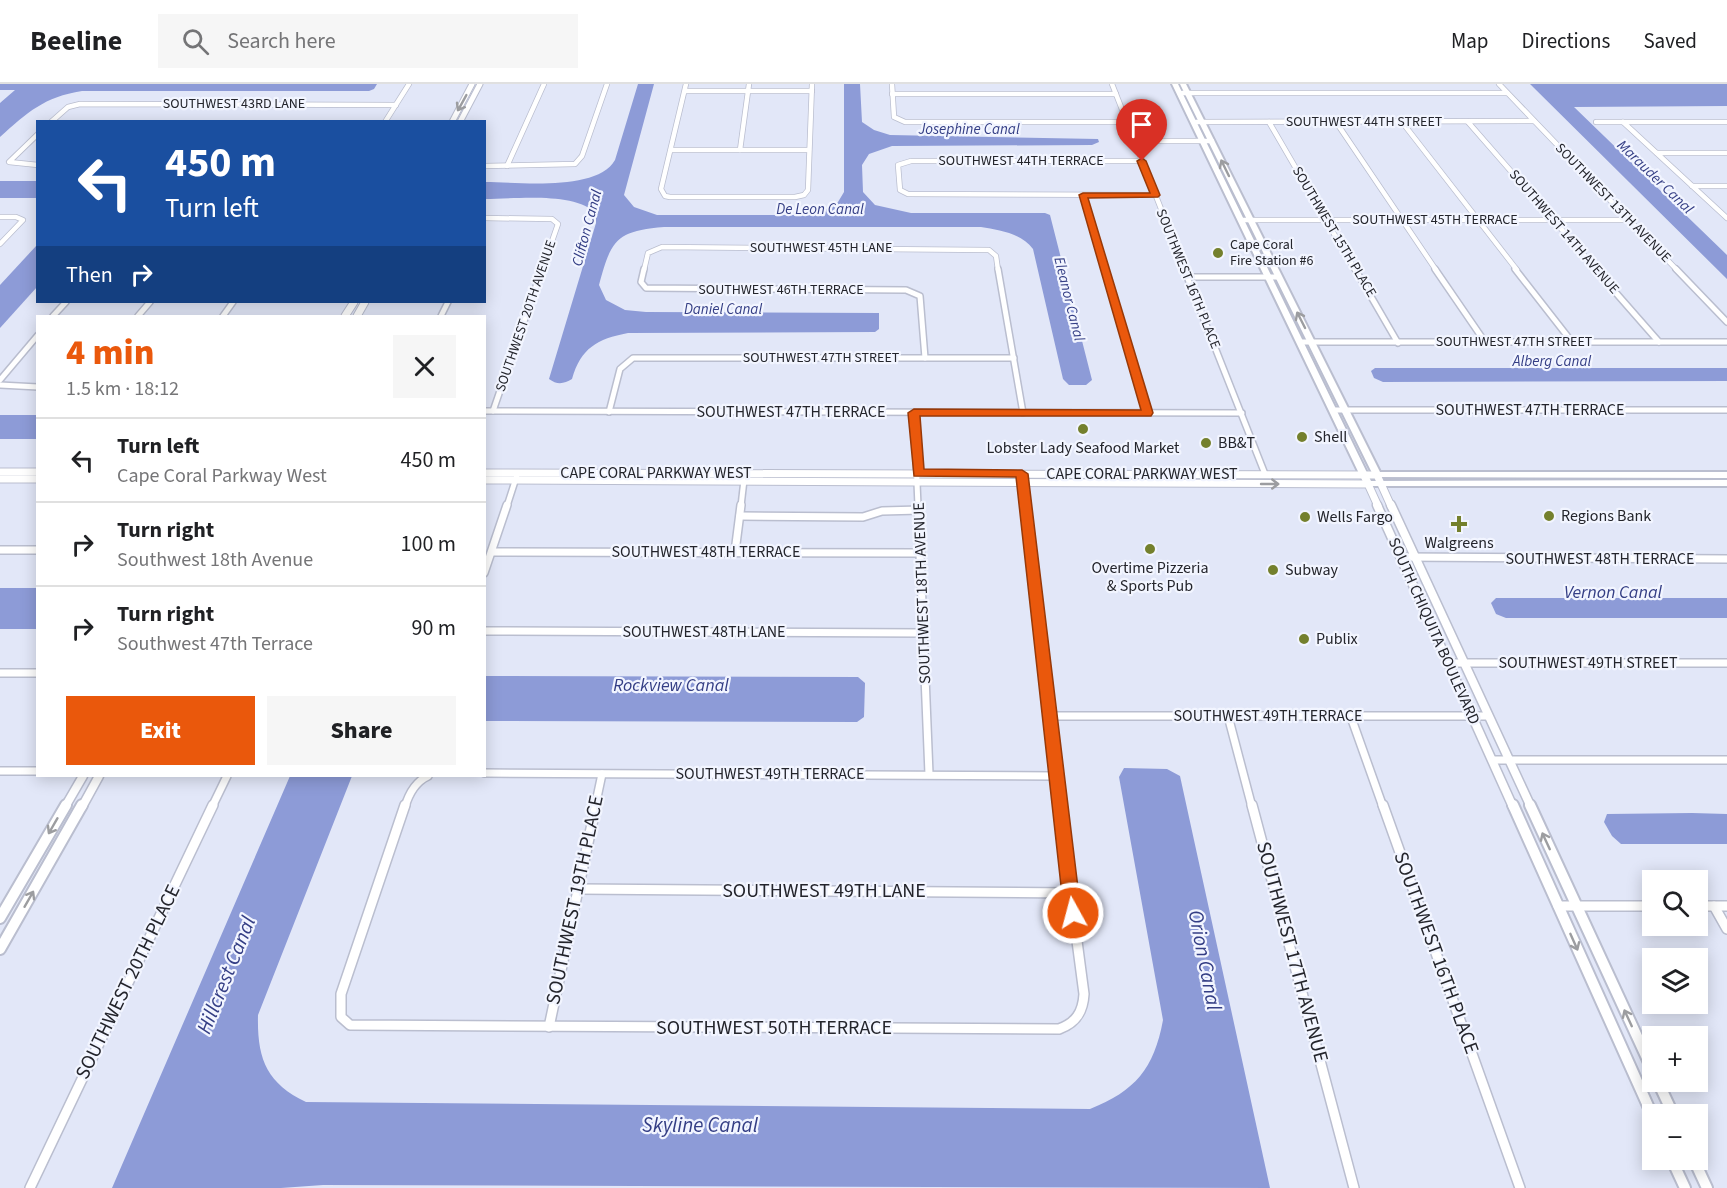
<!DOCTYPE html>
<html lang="en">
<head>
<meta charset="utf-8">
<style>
  body { margin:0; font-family:"Source Sans 3",sans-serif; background:#f6f6f6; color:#202124; height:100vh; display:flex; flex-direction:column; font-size:22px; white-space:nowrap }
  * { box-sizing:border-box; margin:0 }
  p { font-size:20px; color:#757577 }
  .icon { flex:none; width:33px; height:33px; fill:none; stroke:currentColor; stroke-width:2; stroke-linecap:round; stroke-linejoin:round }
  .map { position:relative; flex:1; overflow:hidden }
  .details { position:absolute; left:36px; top:231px; width:450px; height:462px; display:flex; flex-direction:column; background:#fff; border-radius:0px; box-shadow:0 3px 15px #0003 }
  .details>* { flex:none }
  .top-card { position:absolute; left:36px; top:36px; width:450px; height:183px; border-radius:0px; box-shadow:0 3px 15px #0003; background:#1a4fa0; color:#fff; overflow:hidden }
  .fabs { position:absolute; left:1642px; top:786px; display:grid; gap:12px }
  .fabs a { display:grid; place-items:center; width:66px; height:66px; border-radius:0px; background:#fff; box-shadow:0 3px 15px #0003; font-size:30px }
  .pin { position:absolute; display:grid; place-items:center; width:51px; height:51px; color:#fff; margin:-62px -26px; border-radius:50% 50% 50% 0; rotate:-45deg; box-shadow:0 0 6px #0007 }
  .pin .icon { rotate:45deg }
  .me { position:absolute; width:66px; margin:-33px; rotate:353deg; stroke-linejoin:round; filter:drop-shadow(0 0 4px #0008) }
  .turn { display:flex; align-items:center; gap:21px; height:126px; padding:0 30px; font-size:27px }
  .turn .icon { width:78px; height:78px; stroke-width:2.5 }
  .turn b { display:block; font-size:42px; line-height:51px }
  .then { display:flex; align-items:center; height:57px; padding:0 30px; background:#0003; gap:12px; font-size:22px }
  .round { display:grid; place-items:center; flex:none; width:63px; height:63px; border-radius:0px; background:#f6f6f6 }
  .headline { display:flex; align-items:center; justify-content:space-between; height:102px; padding:0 30px }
  h1 { font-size:36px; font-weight:800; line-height:45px; color:#ea580c }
  .button { display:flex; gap:12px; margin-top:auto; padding:12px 30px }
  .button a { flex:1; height:69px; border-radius:0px; background:#ea580c; color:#fff; font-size:24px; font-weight:800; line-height:69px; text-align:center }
  .button a+a { background:#f6f6f6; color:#202124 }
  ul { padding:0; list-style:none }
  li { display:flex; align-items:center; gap:18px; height:84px; padding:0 30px; border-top:2px solid #e0e0e0 }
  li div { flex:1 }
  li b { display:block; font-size:22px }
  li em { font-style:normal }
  header { display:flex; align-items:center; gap:36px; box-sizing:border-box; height:84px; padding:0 30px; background:#fff; border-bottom:2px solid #e0e0e0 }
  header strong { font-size:28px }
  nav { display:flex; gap:33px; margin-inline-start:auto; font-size:21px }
  .search { width:420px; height:54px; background:#f6f6f6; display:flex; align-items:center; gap:15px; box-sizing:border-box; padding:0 21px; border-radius:0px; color:#757577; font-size:22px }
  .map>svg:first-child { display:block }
  .water { fill:#8d9bd7 }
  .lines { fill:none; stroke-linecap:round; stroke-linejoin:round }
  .minor-far3-casing { stroke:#babecf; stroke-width:6 }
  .minor-far2-casing { stroke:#babecf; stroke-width:8 }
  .minor-far1-casing { stroke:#babecf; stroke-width:10 }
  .minor-casing { stroke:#babecf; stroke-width:12 }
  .tertiary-far3-casing { stroke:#babecf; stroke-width:7 }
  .tertiary-far2-casing { stroke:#babecf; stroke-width:9 }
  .tertiary-far1-casing { stroke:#babecf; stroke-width:11 }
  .tertiary-casing { stroke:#babecf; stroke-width:14 }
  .primary-casing { stroke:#babecf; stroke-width:4 }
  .minor-far3 { stroke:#fff; stroke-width:4.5 }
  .minor-far2 { stroke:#fff; stroke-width:5 }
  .minor-far1 { stroke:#fff; stroke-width:7 }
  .minor { stroke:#fff; stroke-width:9 }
  .tertiary-far3 { stroke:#fff; stroke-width:5 }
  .tertiary-far2 { stroke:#fff; stroke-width:7 }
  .tertiary-far1 { stroke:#fff; stroke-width:8 }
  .tertiary { stroke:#fff; stroke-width:10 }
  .primary { fill:#fff; fill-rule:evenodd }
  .oneway { stroke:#9c9da0 }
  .route { fill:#ea580c; stroke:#983908; stroke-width:1.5 }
  .poi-dot { fill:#74802d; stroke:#f2f5ff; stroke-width:2 }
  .labels { text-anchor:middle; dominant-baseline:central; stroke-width:4.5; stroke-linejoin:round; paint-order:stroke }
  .far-street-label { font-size:14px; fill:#24252c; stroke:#f2f5ff }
  .far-poi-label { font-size:14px; fill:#24252c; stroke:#f2f5ff; text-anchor:start }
  .far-water-label { font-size:15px; font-style:italic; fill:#343e85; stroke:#f2f5ff }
  .street-label { font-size:16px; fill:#24252c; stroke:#f2f5ff }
  .poi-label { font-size:16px; fill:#24252c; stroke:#f2f5ff; text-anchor:start }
  .water-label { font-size:18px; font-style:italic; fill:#343e85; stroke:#f2f5ff }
  .near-street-label { font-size:20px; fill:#24252c; stroke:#f2f5ff }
  .near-water-label { font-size:21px; font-style:italic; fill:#343e85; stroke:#f2f5ff }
</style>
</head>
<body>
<header>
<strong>Beeline</strong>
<div class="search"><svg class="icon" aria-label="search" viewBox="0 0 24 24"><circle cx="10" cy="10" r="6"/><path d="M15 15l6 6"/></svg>Search here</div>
<nav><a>Map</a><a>Directions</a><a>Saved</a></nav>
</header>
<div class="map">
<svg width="1727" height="1104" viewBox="0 0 1727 1104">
  <rect width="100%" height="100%" fill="#e2e7f8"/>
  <g class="water">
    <path d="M0,0H377L374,5L369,7H82C44,13 28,28 0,53V19L15,6H0Z"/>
    <path d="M638,0H654L624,111L634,123L657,131H800L830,124L838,118L844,108V0H860L862,38L874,46L890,51L1098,55L1099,58L1092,61L892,62L869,70L862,81L863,108L875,121L911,129H1045L1050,131L1092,296L1086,301H1069L1063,295L1033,165C1021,149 999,146 981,143H664C615,147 611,157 599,201L606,216L625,226L646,228L879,229V245L875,248L628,249C597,255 581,264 572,295C564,300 557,301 549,295L596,139V130C577,107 512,115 485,115V98C517,98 597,108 615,76Z"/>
    <polygon points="1530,0 1727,0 1727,22 1574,23 1727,171 1727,195"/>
    <rect x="0" y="97" width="37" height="17"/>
    <polygon points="37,161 37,203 0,244 0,201"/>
    <polygon points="1375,284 1727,284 1727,297 1383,298 1374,294 1371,287"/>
    <rect x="0" y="331" width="37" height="24"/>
    <rect x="0" y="504" width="37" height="41"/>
    <polygon points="1496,514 1727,514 1727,534 1506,534 1496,530 1491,519"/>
    <polygon points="485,592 858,593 865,599 864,633 857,638 485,637"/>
    <path d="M1124,684L1167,685L1180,692L1270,1104L323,1101L281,1104H112L290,692H352L258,931C257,974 266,999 306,1018L1090,1025C1135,1007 1154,985 1163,936L1119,693Z"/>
    <polygon points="1692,729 1727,730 1727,760 1621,760 1612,752 1604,738 1607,730"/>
  </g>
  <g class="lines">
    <defs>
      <g id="minor-far3">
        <polyline points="686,0 661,105 665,112 670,113 795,113 804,111 808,106 812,0"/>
        <polyline points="892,0 894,33 905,38 1127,38"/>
        <polyline points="1112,0 1185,186"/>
        <polyline points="1499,0 1677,186"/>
        <polyline points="685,7 812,7"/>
        <polyline points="1182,9 1507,9"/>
        <polyline points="892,10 1116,10"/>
        <polyline points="51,38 68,23 80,20 396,21"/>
        <polyline points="385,38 409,0"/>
        <polyline points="1196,38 1534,37"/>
        <polyline points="1269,38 1355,186"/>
        <polyline points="1336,38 1436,186"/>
        <polyline points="1402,38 1517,186"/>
        <polyline points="1468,38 1597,186"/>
        <polyline points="1596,38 1727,38"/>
        <polyline points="1623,38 1727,134"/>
        <polyline points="38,50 9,78 38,81"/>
        <polyline points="1134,57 1212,57"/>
        <polyline points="671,66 809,66"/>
        <polyline points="740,66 749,0"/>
        <polyline points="1657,69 1727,69"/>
        <polyline points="1142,77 911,77 898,81 900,106 908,110 1155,111"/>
        <polyline points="484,82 575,80 582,72 607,0"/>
        <polyline points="507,82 544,0"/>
        <polyline points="1692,102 1727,102"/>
        <polyline points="1083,111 1105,186"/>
        <polyline points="0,133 16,133 23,136 0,160"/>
        <polyline points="484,134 552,135 558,140 542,186"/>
        <polyline points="1241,136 1629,136"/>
        <polyline points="644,186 648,169 662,163 989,166 996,172 998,186"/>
      </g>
      <g id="minor-far2">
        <polyline points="644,185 641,198 646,204 906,206 920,212 925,274"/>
        <polyline points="998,185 1023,329"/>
        <polyline points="1105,185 1147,329"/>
        <polyline points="1184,185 1265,390"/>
        <polyline points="1355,185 1398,259"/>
        <polyline points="1435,185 1485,258"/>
        <polyline points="1515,185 1572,258"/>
        <polyline points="1595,185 1659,258"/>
        <polyline points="1676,185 1727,238"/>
        <polyline points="1188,193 1279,193"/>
        <polyline points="53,232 66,218"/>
        <polyline points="138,232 150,218"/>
        <polyline points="223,232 233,218"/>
        <polyline points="441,232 448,218"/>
        <polyline points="1300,258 1727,258"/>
        <polyline points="0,296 38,251"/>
        <polyline points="0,301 38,303"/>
        <polyline points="1333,326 1727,326"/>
        <polyline points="484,327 1242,329"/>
        <polyline points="493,327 542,185"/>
        <polyline points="609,328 620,285 633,274 1014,274"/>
        <polyline points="914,329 918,422"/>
        <polyline points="1022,393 1025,422"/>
        <polyline points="507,422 517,391"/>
        <polyline points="741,422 744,396"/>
      </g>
      <g id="minor-far1">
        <polyline points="918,421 929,690"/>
        <polyline points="1025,421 1059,723"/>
        <polyline points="740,432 863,433 882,427 920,426"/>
        <polyline points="0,466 38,466"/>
        <polyline points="492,468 921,469"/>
        <polyline points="735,468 741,421"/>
        <polyline points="1401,473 1727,475"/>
        <polyline points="484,489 507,421"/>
        <polyline points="484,547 923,549"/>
        <polyline points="1449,579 1727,579"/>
        <polyline points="0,589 38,589"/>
        <polyline points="1049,632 1488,632"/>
        <polyline points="1228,632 1252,723"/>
        <polyline points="1351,633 1383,723"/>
        <polyline points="1493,676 1727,676"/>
        <polyline points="0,687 38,687"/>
        <polyline points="484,689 1055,692"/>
        <polyline points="212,723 227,692"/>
        <path d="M405,723C409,709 415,698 428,692"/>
        <polyline points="595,723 602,690"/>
      </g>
      <g id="minor">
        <path d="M405,721L341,910V933L350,941L1059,945C1076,939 1083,928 1084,910L1059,721"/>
        <polyline points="1252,721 1354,1104"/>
        <polyline points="1383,721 1520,1104"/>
        <polyline points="579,805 1070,809"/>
        <polyline points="1558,822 1653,822"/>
        <polyline points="1698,822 1727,822"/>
        <polyline points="1714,822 1727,845"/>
        <polyline points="549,943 596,721"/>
        <polyline points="30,1104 213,721"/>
      </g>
      <g id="tertiary-far3">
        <polyline points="452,38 472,0"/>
        <polyline points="460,38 480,0"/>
      </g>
      <g id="tertiary-far2">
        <polyline points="345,232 354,218"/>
        <polyline points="357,232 365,218"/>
        <polyline points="0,388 38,388"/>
        <polyline points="484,389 1377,391 1391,422"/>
        <polyline points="0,395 38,395"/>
        <polyline points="484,396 1368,400 1378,422"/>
      </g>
      <g id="tertiary-far1">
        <polyline points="1377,421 1513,723"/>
        <polyline points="1391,421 1531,723"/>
        <polyline points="65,723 83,692"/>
        <polyline points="82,723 99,692"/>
      </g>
      <g id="tertiary">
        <polyline points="1513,721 1653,1033"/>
        <polyline points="1530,721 1653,987"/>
        <polyline points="0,834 66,721"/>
        <polyline points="0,865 82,721"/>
        <polyline points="1658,998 1673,1030"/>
        <polyline points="1672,1076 1685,1104"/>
        <polyline points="1694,1076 1707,1104"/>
      </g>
      <g id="primary">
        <polygon points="1172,0 1178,0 1371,397 1727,396 1727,402 1365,402"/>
        <polygon points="1180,0 1186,0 1380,388 1727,388 1727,394 1374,393"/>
      </g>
    </defs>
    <use href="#minor-far3" class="minor-far3-casing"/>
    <use href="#minor-far2" class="minor-far2-casing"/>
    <use href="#minor-far1" class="minor-far1-casing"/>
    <use href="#minor" class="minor-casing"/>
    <use href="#tertiary-far3" class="tertiary-far3-casing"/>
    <use href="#tertiary-far2" class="tertiary-far2-casing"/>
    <use href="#tertiary-far1" class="tertiary-far1-casing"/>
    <use href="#tertiary" class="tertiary-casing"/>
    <use href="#primary" class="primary-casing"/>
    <use href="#minor-far3" class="minor-far3"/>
    <use href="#minor-far2" class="minor-far2"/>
    <use href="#minor-far1" class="minor-far1"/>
    <use href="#minor" class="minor"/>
    <use href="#tertiary-far3" class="tertiary-far3"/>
    <use href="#tertiary-far2" class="tertiary-far2"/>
    <use href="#tertiary-far1" class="tertiary-far1"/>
    <use href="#tertiary" class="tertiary"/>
    <use href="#primary" class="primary"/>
  </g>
  <defs><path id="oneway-shaft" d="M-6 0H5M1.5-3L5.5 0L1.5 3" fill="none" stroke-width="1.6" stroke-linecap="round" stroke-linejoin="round" transform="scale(1.5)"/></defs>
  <g class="oneway">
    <use href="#oneway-shaft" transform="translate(462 19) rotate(119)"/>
    <use href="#oneway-shaft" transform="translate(1225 84) rotate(-116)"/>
    <use href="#oneway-shaft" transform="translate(1301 236) rotate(-117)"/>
    <use href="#oneway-shaft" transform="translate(1270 400)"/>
    <use href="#oneway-shaft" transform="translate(53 742) rotate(120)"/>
    <use href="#oneway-shaft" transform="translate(1546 757) rotate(-115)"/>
    <use href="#oneway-shaft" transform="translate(29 815) rotate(-60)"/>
    <use href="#oneway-shaft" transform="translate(1574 858) rotate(66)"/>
    <use href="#oneway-shaft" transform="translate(1628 934) rotate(-115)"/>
  </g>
  <polygon class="route" points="1142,74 1146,77 1160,111 1158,113 1088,114 1153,329 1151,332 920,332 924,385 1022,386 1028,390 1081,829 1079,834 1073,836 1067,834 1064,829 1016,393 914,392 908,329 914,325 1141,326 1079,111 1083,109 1150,109 1137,77"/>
  <g class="poi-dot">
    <circle cx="1218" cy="169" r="6"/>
    <circle cx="1083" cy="345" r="6"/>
    <circle cx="1302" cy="353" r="6"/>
    <circle cx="1206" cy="359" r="6"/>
    <circle cx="1549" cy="432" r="6"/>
    <circle cx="1305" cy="433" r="6"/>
    <path d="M1456 431h6v6h6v6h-6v6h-6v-6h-6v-6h6z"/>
    <circle cx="1150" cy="465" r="6"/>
    <circle cx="1273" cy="486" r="6"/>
    <circle cx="1304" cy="555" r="6"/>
  </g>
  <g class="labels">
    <g class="far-street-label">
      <text x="234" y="20">SOUTHWEST 43RD LANE</text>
      <text x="1364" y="38">SOUTHWEST 44TH STREET</text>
      <text x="1021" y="77">SOUTHWEST 44TH TERRACE</text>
      <text transform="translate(1613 119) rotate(46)">SOUTHWEST 13TH AVENUE</text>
      <text x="1435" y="136">SOUTHWEST 45TH TERRACE</text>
      <text transform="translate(1334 148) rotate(59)">SOUTHWEST 15TH PLACE</text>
      <text transform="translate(1564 148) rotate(49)">SOUTHWEST 14TH AVENUE</text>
      <text x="821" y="164">SOUTHWEST 45TH LANE</text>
      <text transform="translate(1188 195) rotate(68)">SOUTHWEST 16TH PLACE</text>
      <text x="781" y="206">SOUTHWEST 46TH TERRACE</text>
      <text transform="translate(526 232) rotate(-71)">SOUTHWEST 20TH AVENUE</text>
      <text x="1514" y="258">SOUTHWEST 47TH STREET</text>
      <text x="821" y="274">SOUTHWEST 47TH STREET</text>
    </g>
    <g class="far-poi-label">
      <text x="1230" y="161">Cape Coral<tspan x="1230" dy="16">Fire Station #6</tspan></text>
    </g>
    <g class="far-water-label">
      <text x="969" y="45">Josephine Canal</text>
      <text transform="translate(1655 93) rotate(44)">Marauder Canal</text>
      <text x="820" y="125">De Leon Canal</text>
      <text transform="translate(587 144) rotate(-75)">Clifton Canal</text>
      <text transform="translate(1069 215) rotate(76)">Eleanor Canal</text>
      <text x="723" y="225">Daniel Canal</text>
      <text x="1552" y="277">Alberg Canal</text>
    </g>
    <g class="street-label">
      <text x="1530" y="326">SOUTHWEST 47TH TERRACE</text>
      <text x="791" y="328">SOUTHWEST 47TH TERRACE</text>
      <text x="656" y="389">CAPE CORAL PARKWAY WEST</text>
      <text x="1142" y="390">CAPE CORAL PARKWAY WEST</text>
      <text x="706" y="468">SOUTHWEST 48TH TERRACE</text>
      <text x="1600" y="475">SOUTHWEST 48TH TERRACE</text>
      <text transform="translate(922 509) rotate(-92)">SOUTHWEST 18TH AVENUE</text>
      <text transform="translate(1434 547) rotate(66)">SOUTH CHIQUITA BOULEVARD</text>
      <text x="704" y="548">SOUTHWEST 48TH LANE</text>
      <text x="1588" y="579">SOUTHWEST 49TH STREET</text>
      <text x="1268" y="632">SOUTHWEST 49TH TERRACE</text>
      <text x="770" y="690">SOUTHWEST 49TH TERRACE</text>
    </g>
    <g class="poi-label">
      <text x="1314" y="353">Shell</text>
      <text x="1218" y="359">BB&amp;T</text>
      <text x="1083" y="364" text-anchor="middle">Lobster Lady Seafood Market</text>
      <text x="1561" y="432">Regions Bank</text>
      <text x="1317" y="433">Wells Fargo</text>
      <text x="1459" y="459" text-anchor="middle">Walgreens</text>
      <text x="1150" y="484" text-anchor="middle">Overtime Pizzeria<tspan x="1150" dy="18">&amp; Sports Pub</tspan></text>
      <text x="1285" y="486">Subway</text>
      <text x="1316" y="555">Publix</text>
    </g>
    <g class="water-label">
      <text x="1613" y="508">Vernon Canal</text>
      <text x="671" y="601">Rockview Canal</text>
    </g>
    <g class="near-street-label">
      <text x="824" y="807">SOUTHWEST 49TH LANE</text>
      <text transform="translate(575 816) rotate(-78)">SOUTHWEST 19TH PLACE</text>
      <text transform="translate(1292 868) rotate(75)">SOUTHWEST 17TH AVENUE</text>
      <text transform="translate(1436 869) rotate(70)">SOUTHWEST 16TH PLACE</text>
      <text transform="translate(128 898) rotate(-64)">SOUTHWEST 20TH PLACE</text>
      <text x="774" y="944">SOUTHWEST 50TH TERRACE</text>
    </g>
    <g class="near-water-label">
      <text transform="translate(1205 876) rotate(79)">Orion Canal</text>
      <text transform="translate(226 891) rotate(-68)">Hillcrest Canal</text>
      <text x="700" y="1041">Skyline Canal</text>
    </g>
  </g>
</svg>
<div class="fabs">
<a><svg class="icon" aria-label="search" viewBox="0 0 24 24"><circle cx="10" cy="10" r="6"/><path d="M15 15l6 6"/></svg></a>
<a><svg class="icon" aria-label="layers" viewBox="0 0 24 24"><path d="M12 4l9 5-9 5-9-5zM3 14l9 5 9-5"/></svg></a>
<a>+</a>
<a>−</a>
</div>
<div class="pin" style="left:1142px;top:77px;background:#d93025"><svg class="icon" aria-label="arrive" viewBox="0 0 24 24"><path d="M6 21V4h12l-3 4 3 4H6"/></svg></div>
<svg class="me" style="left:1073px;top:829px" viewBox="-20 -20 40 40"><circle r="17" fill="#ea580c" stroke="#fff" stroke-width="3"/><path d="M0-11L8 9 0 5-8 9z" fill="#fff"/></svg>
<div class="top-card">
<div class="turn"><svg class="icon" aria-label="left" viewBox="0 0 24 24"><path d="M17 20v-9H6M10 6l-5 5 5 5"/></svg><div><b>450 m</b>Turn left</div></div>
<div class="then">Then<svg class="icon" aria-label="right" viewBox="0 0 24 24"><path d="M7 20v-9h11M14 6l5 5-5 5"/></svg></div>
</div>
<section class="details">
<div class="headline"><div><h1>4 min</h1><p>1.5 km · 18:12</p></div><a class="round"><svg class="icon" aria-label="close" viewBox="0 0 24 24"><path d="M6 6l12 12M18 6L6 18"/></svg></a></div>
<ul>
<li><svg class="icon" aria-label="left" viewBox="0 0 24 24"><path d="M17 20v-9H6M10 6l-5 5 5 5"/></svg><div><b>Turn left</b><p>Cape Coral Parkway West</p></div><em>450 m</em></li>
<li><svg class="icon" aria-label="right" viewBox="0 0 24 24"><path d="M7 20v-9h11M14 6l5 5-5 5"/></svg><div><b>Turn right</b><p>Southwest 18th Avenue</p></div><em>100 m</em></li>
<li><svg class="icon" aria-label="right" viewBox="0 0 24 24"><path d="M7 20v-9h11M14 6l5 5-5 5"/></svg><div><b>Turn right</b><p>Southwest 47th Terrace</p></div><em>90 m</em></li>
</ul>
<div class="button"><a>Exit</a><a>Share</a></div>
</section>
</div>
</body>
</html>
